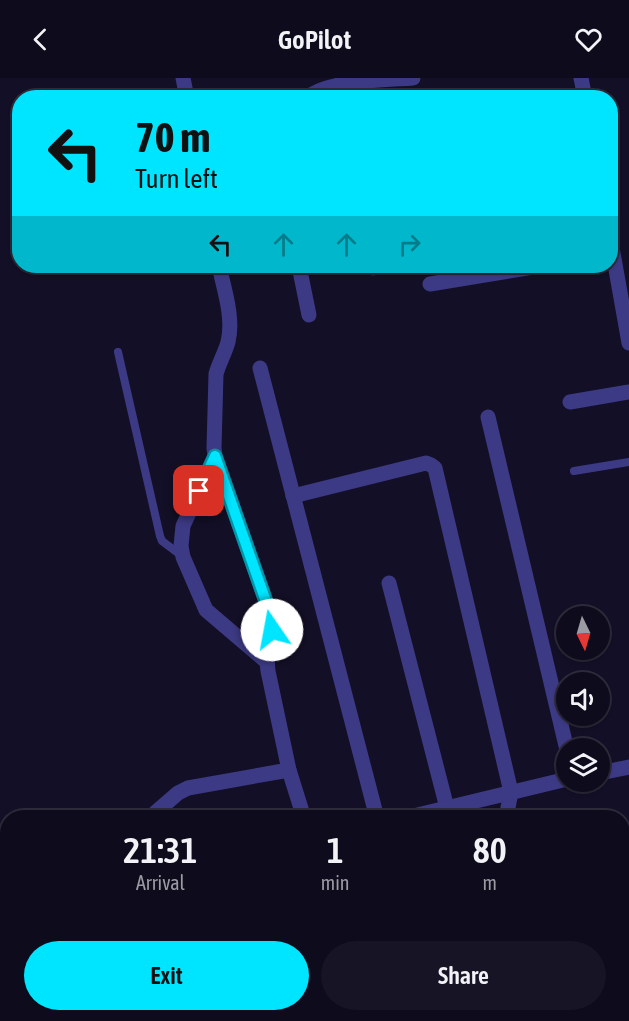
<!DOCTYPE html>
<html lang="en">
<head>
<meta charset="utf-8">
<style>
  body { margin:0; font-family:"Asap Condensed",sans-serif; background:#171425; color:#f1f3f6; height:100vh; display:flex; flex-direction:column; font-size:22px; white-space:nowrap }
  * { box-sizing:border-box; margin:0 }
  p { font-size:20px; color:#9b9ba3 }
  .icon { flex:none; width:33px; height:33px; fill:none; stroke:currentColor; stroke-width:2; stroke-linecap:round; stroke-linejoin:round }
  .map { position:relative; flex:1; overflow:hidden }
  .side { position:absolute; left:0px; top:732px; width:630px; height:212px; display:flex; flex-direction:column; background:#0e0b1c; border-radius:24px 24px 0 0; box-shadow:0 2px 4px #0004,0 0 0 2px #2e2b3b }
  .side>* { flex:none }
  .guide { position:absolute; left:12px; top:12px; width:606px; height:183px; border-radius:24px; box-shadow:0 2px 4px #0004,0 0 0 2px #2e2b3b; background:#00e5ff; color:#111; overflow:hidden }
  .needle { width:39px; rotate:175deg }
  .tools { position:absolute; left:556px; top:528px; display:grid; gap:12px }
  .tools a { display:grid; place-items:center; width:54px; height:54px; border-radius:50%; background:#0e0b1c; box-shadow:0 2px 4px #0004,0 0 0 2px #2e2b3b; font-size:30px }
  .pin { position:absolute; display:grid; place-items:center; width:51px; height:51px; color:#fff; margin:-26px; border-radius:12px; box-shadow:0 3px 9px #0006 }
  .me { position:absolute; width:66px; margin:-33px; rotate:348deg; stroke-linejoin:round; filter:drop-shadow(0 0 4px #0008) }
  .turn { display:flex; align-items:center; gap:21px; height:126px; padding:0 24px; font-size:27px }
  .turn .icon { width:78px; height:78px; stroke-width:2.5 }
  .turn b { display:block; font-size:42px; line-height:51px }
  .lanes { display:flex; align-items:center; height:57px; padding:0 24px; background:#0003; justify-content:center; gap:30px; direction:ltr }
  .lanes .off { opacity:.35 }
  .eta { display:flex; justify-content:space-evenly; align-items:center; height:102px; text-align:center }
  .eta b { font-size:36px; font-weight:600; line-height:42px }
  .button { display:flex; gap:12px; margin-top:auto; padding:12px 24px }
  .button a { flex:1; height:69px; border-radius:36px; background:#00e5ff; color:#111; font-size:24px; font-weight:600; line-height:69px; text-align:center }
  .button a+a { background:#171425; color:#f1f3f6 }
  header { display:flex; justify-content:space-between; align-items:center; height:78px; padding:0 24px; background:#0e0b1c; font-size:27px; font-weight:600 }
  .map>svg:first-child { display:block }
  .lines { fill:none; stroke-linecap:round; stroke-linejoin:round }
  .service { stroke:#3d3a85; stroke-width:8 }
  .minor { stroke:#3d3a85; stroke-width:15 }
  .route-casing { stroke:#0095a6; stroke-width:15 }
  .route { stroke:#00e5ff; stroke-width:10 }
</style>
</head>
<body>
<header><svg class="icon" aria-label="back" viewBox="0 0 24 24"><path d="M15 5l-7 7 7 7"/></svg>GoPilot<svg class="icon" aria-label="heart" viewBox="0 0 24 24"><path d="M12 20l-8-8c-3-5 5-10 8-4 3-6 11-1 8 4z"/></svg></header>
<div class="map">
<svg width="629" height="943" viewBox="0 0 629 943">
  <rect width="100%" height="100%" fill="#130f26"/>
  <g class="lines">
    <g class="service">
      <polyline points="118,274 160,458 162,463 182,478"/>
      <polyline points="574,393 629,384"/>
    </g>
    <g class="minor">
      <polyline points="183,0 187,20"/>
      <polyline points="581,0 585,20"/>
      <path d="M307,20C327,2 386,2 413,0"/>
      <polyline points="610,158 629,265"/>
      <path d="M219,188C224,211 234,240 228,264C225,275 219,285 216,296L214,370L215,378L270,535C273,555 265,573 268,593L289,692L304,740"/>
      <polyline points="299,188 309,237"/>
      <polyline points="372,188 373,190"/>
      <polyline points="430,206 539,188"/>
      <polyline points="260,290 377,740"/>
      <polyline points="570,324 629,314"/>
      <polyline points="488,339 567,672"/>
      <polyline points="215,378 183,448 181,468 183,479 206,532 267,584"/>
      <polyline points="293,418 426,385 431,387 435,390 511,714 506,740"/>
      <polyline points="389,505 447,730"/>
      <polyline points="600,695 629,689"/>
      <polyline points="153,740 155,735 178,715 188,710 289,692"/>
      <polyline points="405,740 567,701"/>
      <polyline points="0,791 8,790"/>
      <polyline points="622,844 629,839"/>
      <polyline points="0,850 8,889"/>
      <polyline points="17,936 19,943"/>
      <polyline points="319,936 325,943"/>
      <polyline points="533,936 535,943"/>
      <polyline points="423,943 442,936"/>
    </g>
  </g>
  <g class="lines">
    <defs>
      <polyline id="route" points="199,413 215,378 270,535 272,552"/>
    </defs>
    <use href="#route" class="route-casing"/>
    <use href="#route" class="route"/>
  </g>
</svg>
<div class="tools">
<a><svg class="needle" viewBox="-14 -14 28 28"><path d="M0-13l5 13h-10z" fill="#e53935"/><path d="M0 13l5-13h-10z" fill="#9b9ba3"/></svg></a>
<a><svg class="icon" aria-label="sound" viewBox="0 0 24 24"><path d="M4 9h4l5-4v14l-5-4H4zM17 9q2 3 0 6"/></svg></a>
<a><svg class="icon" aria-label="layers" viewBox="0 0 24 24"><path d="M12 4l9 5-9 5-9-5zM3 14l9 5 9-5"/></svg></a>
</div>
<div class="pin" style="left:199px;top:413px;background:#d93025"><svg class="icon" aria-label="arrive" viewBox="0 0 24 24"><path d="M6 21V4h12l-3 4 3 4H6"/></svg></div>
<svg class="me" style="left:272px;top:552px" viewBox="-20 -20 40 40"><circle r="19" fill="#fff"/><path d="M0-13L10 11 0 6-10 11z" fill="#00e5ff"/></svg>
<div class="guide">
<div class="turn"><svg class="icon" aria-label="left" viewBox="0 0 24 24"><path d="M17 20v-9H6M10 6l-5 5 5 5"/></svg><div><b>70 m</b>Turn left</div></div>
<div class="lanes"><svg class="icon" aria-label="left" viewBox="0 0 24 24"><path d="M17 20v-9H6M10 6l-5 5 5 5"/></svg><svg class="icon off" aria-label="ahead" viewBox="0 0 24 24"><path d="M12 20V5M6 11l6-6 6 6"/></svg><svg class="icon off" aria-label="ahead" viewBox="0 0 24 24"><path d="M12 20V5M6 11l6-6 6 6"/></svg><svg class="icon off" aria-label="right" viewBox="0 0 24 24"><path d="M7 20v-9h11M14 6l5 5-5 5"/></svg></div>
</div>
<section class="side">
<div class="eta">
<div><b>21:31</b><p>Arrival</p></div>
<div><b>1</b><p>min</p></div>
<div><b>80</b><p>m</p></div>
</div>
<div class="button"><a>Exit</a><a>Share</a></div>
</section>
</div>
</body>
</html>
